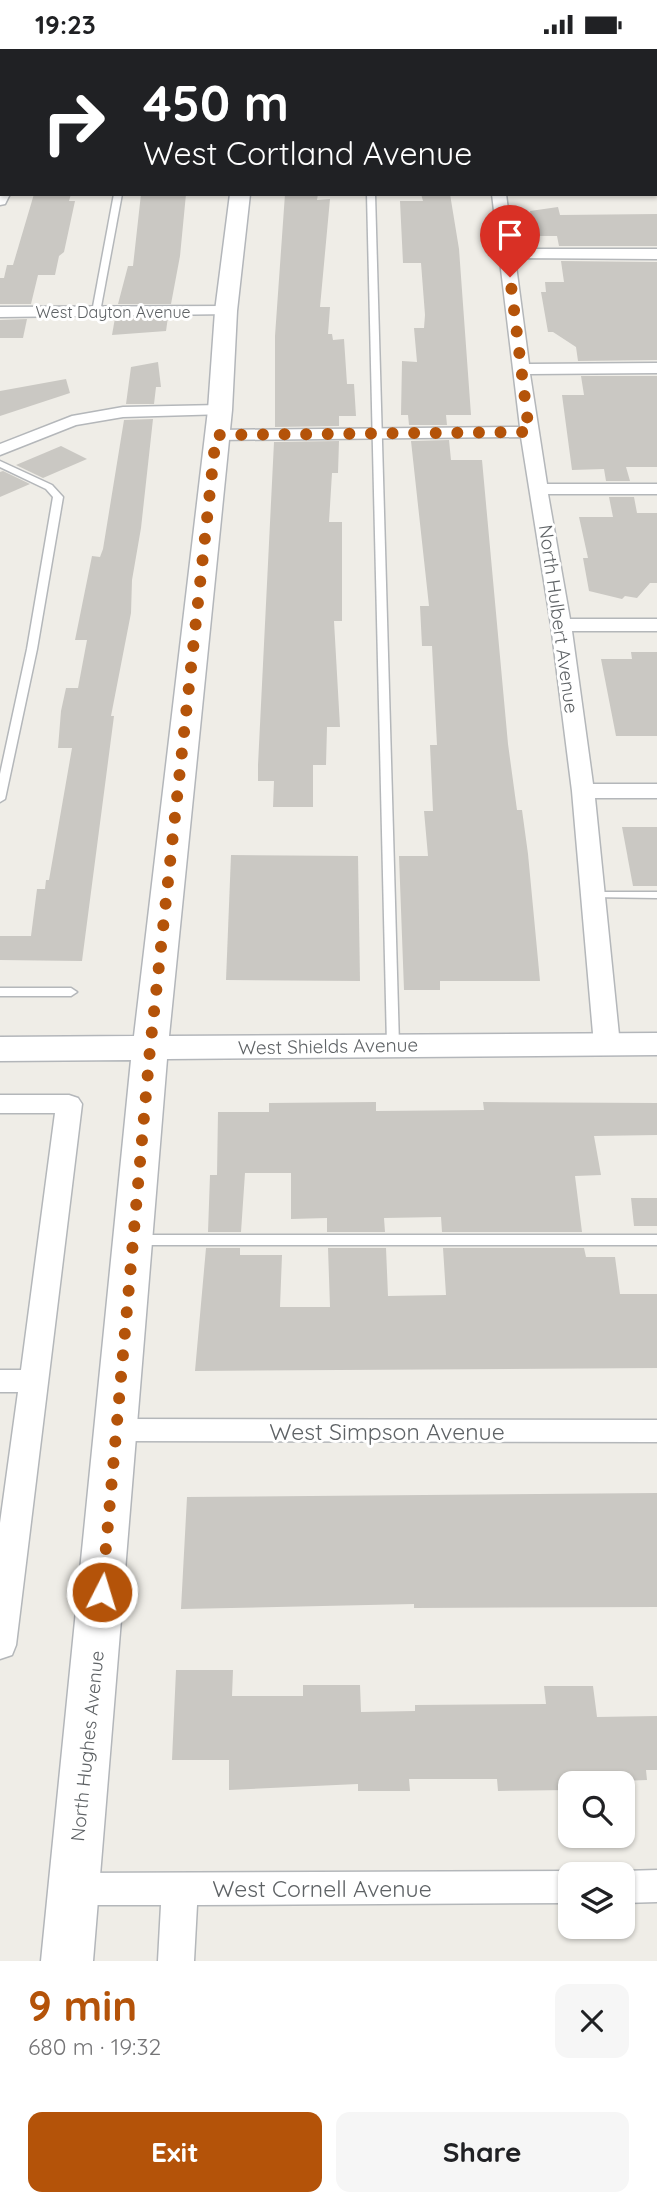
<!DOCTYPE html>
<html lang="en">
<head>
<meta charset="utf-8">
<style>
  body { margin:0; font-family:Quicksand,sans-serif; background:#f6f6f6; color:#202124; height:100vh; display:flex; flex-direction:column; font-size:26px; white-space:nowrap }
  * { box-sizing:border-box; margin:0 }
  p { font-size:23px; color:#757577 }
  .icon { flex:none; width:38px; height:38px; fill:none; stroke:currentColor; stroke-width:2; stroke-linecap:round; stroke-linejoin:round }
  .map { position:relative; height:1912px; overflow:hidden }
  .sheet { display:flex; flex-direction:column; background:#fff; flex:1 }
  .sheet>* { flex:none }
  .guide { position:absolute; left:0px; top:0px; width:658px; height:147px; box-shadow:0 2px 5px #0004; background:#202124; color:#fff; overflow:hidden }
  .fabs { position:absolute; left:558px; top:1722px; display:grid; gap:14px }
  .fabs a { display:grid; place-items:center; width:77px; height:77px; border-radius:14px; background:#fff; box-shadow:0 2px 5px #0004; font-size:35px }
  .pin { position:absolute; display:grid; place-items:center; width:60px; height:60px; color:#fff; margin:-72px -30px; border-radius:50% 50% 50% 0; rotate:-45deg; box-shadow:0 0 7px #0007 }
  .pin .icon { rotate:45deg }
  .me { position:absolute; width:77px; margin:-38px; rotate:5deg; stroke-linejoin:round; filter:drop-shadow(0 0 5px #0008) }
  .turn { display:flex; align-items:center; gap:24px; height:147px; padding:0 28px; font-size:32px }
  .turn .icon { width:91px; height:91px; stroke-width:2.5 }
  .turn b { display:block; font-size:49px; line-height:60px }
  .round { display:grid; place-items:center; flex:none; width:74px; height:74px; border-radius:14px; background:#f6f6f6 }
  .overview { display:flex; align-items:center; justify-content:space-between; height:119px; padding:0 28px }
  h1 { font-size:42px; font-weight:700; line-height:52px; color:#b45309 }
  .button { display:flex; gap:14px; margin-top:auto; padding:14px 28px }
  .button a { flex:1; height:80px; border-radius:14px; background:#b45309; color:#fff; font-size:28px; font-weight:700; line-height:80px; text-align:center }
  .button a+a { background:#f6f6f6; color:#202124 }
  .status { display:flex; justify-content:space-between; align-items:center; height:49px; padding:0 35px; background:#fff; direction:ltr }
  .status svg { height:19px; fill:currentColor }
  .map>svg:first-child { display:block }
  .building { fill:#cac8c3 }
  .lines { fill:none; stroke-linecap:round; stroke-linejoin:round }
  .lane-casing { stroke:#b4b7ba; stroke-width:3 }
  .street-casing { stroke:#b4b7ba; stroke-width:3 }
  .secondary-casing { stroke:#b3b6ba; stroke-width:3 }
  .lane { fill:#fff; fill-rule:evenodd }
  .street { fill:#fff; fill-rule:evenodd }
  .secondary { fill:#fff; fill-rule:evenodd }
  .route { stroke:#b45309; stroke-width:12; stroke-dasharray:0 21.6 }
  .labels { text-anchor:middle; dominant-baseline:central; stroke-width:6; stroke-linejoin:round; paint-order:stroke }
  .far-street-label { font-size:16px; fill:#5e6265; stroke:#fff }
  .street-label { font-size:19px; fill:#5e6265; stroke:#fff }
  .near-street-label { font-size:23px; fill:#5e6265; stroke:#fff }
</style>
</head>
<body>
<div class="status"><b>19:23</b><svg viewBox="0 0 49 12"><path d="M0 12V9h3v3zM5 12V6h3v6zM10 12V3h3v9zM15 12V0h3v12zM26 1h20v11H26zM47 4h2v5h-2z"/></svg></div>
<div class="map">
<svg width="657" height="1912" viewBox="0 0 657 1912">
  <rect width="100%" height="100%" fill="#efede7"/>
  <g class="building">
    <polygon points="34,145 71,145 69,152 75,152 64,203 59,207 55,226 38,226 31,255 0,255 0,229 4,229 7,216 13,216"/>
    <polygon points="141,145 186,145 180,207 171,255 118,255 128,217 133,217"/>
    <polygon points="285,145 318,145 317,151 330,150 320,258 330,258 328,285 332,285 333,291 344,290 347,335 354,335 356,367 339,367 339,377 275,378 275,287"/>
    <polygon points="421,145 450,145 459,200 471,366 446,366 447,376 409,376 408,366 401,366 402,312 417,313 414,279 424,279 425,266 421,214 403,214 400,152 423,152"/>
    <polygon points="558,158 560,166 657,165 657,197 559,197 557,187 534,187 530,162"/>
    <polygon points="561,212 657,213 657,311 578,312 576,298 553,283 548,283 541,243 546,243 545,233 564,233"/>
    <polygon points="168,268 166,282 112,286 115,269"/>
    <polygon points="27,270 23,289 0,289 0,271"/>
    <polygon points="158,313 161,338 156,338 154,355 126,355 131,318"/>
    <polygon points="581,327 657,327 657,418 626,418 630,432 606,432 604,420 572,421 562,346 584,346"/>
    <polygon points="66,330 70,344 0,367 0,342"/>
    <polygon points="153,370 141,479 132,531 131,564 111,667 114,667 82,912 0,911 0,887 31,887 37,840 45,840 46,831 49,831 72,699 58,699 61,662 66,639 78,639 87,591 75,591 92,507 100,508 103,500 124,371"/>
    <polygon points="449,391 451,411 482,411 508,695 517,761 522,761 528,805 540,932 440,932 440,941 404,941 399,807 428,807 424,762 433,762 430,696 437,696 432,597 422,597 420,557 429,557 411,392"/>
    <polygon points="339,392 338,424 332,424 329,473 342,473 342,572 334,572 340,678 327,678 326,716 313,716 313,758 273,758 274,732 258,732 258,716 274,393"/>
    <polygon points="61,397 87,410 43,429 16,416"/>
    <polygon points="3,422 30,435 0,448 0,423"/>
    <polygon points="609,448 634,448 637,464 657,464 657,534 650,534 637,549 625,547 622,550 589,542 583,509 588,509 579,468 613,468"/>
    <polygon points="631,603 657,603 657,687 616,687 601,610 632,610"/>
    <polygon points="622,778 657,778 657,837 633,837"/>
    <polygon points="231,806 358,807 360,932 226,931"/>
    <polygon points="376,1053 376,1062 484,1061 483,1053 657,1054 657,1086 594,1087 601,1126 575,1127 582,1183 442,1183 441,1168 384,1169 385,1183 327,1183 327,1169 291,1170 291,1124 245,1124 241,1183 208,1183 210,1126 217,1126 218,1063 269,1063 269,1054"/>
    <polygon points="631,1149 657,1149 657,1177 634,1177"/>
    <polygon points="206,1199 240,1199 240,1206 282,1206 280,1258 330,1258 328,1199 386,1199 388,1247 446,1246 443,1199 584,1199 586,1208 615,1208 620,1245 657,1245 657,1319 195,1322"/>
    <polygon points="657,1444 657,1558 414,1559 414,1555 181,1560 187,1448"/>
    <polygon points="176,1621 233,1621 232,1647 303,1647 303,1636 360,1636 361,1663 415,1662 415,1656 546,1655 544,1637 593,1637 597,1668 657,1667 657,1721 646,1721 647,1731 570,1734 570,1741 498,1742 497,1730 409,1730 410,1742 358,1742 358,1735 229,1741 229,1711 172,1711"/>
  </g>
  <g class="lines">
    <defs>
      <g id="lane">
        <polygon points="40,0 46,0 39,2"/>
        <polygon points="207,0 259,0 260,1 204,2"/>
        <rect x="656" y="54" width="1" height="4"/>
        <polygon points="114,145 122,145 100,263 96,265 92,263"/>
        <polygon points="367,145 375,145 399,996 393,1000 387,996"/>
        <polygon points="0,412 52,436 63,448 37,600 5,750 0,753 0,725 27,600 53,448 46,440 0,418"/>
        <polygon points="593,843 657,843 657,849 589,848 587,846 589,844"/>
        <polygon points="0,939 71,939 77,943 71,947 0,947"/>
        <polygon points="137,1186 657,1186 657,1196 137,1196 132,1194 130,1191 132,1188"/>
      </g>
      <g id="street">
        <polygon points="0,61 2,61 2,70 0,69"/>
        <rect x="0" y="102" width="2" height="8"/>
        <rect x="656" y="106" width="1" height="8"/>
        <polygon points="0,141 2,145 10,145 5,155 0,156"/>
        <polygon points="492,145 506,145 513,200 657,200 657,210 515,209 529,315 657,314 657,324 530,325 547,435 657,435 657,445 548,445 570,570 657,570 657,582 572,582 593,735 657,735 657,749 595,749 620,996 616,1002 598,1002 594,996 572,742 551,576 521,388 217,391 208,386 217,381 520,378"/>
        <polygon points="226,257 234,262 232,265 0,268 0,258"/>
        <polygon points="220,356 226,357 228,361 226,365 123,368 76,376 0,406 0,395 72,367 123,358"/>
        <polygon points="0,1046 69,1046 78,1049 82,1055 16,1596 12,1606 0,1610 0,1474 18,1343 0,1343 0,1321 21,1321 55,1064 0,1064"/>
        <polygon points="117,1370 657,1371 657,1393 117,1392 106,1389 102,1381 106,1373"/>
        <polygon points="657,1821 657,1853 623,1854 623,1825 614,1825 623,1822"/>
        <polygon points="570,1822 579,1825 570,1825 570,1854 197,1856 194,1912 158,1912 161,1856 73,1856 60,1852 55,1840 60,1828 73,1824"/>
      </g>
      <g id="secondary">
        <polygon points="249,0 267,0 248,2"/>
        <polygon points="230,145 250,145 237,262 232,361 169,987 657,984 657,1006 167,1010 93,1912 41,1912 131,1011 0,1012 0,988 134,987 208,361 215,262"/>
      </g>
    </defs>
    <use href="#lane" class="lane-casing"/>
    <use href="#street" class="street-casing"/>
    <use href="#secondary" class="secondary-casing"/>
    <use href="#lane" class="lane"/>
    <use href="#street" class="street"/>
    <use href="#secondary" class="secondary"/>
  </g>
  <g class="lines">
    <polyline class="route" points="102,1543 150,1000 216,386 529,383 510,228"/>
  </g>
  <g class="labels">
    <g class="far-street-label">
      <text x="113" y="263">West Dayton Avenue</text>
    </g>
    <g class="street-label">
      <text transform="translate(559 570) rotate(82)">North Hulbert Avenue</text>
      <text transform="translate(328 997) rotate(-1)">West Shields Avenue</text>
      <text transform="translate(87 1697) rotate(-84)">North Hughes Avenue</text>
    </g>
    <g class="near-street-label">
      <text x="387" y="1382">West Simpson Avenue</text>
      <text x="322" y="1839">West Cornell Avenue</text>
    </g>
  </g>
</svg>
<div class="fabs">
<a><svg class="icon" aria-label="search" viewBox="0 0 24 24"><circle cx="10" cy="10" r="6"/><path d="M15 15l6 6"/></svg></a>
<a><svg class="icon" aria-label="layers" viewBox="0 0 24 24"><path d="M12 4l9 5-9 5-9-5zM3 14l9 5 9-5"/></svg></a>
</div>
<div class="pin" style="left:510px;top:228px;background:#d93025"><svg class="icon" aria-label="arrive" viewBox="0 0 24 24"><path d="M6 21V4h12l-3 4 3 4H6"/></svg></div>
<svg class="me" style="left:102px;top:1543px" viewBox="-20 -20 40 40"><circle r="17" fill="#b45309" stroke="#fff" stroke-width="3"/><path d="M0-11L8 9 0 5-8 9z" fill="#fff"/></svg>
<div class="guide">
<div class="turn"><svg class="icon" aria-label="right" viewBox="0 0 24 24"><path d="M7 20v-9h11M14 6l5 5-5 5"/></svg><div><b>450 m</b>West Cortland Avenue</div></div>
</div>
</div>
<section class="sheet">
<div class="overview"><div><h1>9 min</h1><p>680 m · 19:32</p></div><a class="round"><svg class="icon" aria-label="close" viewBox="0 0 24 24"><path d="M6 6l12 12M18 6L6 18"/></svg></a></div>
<div class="button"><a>Exit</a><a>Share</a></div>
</section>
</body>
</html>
